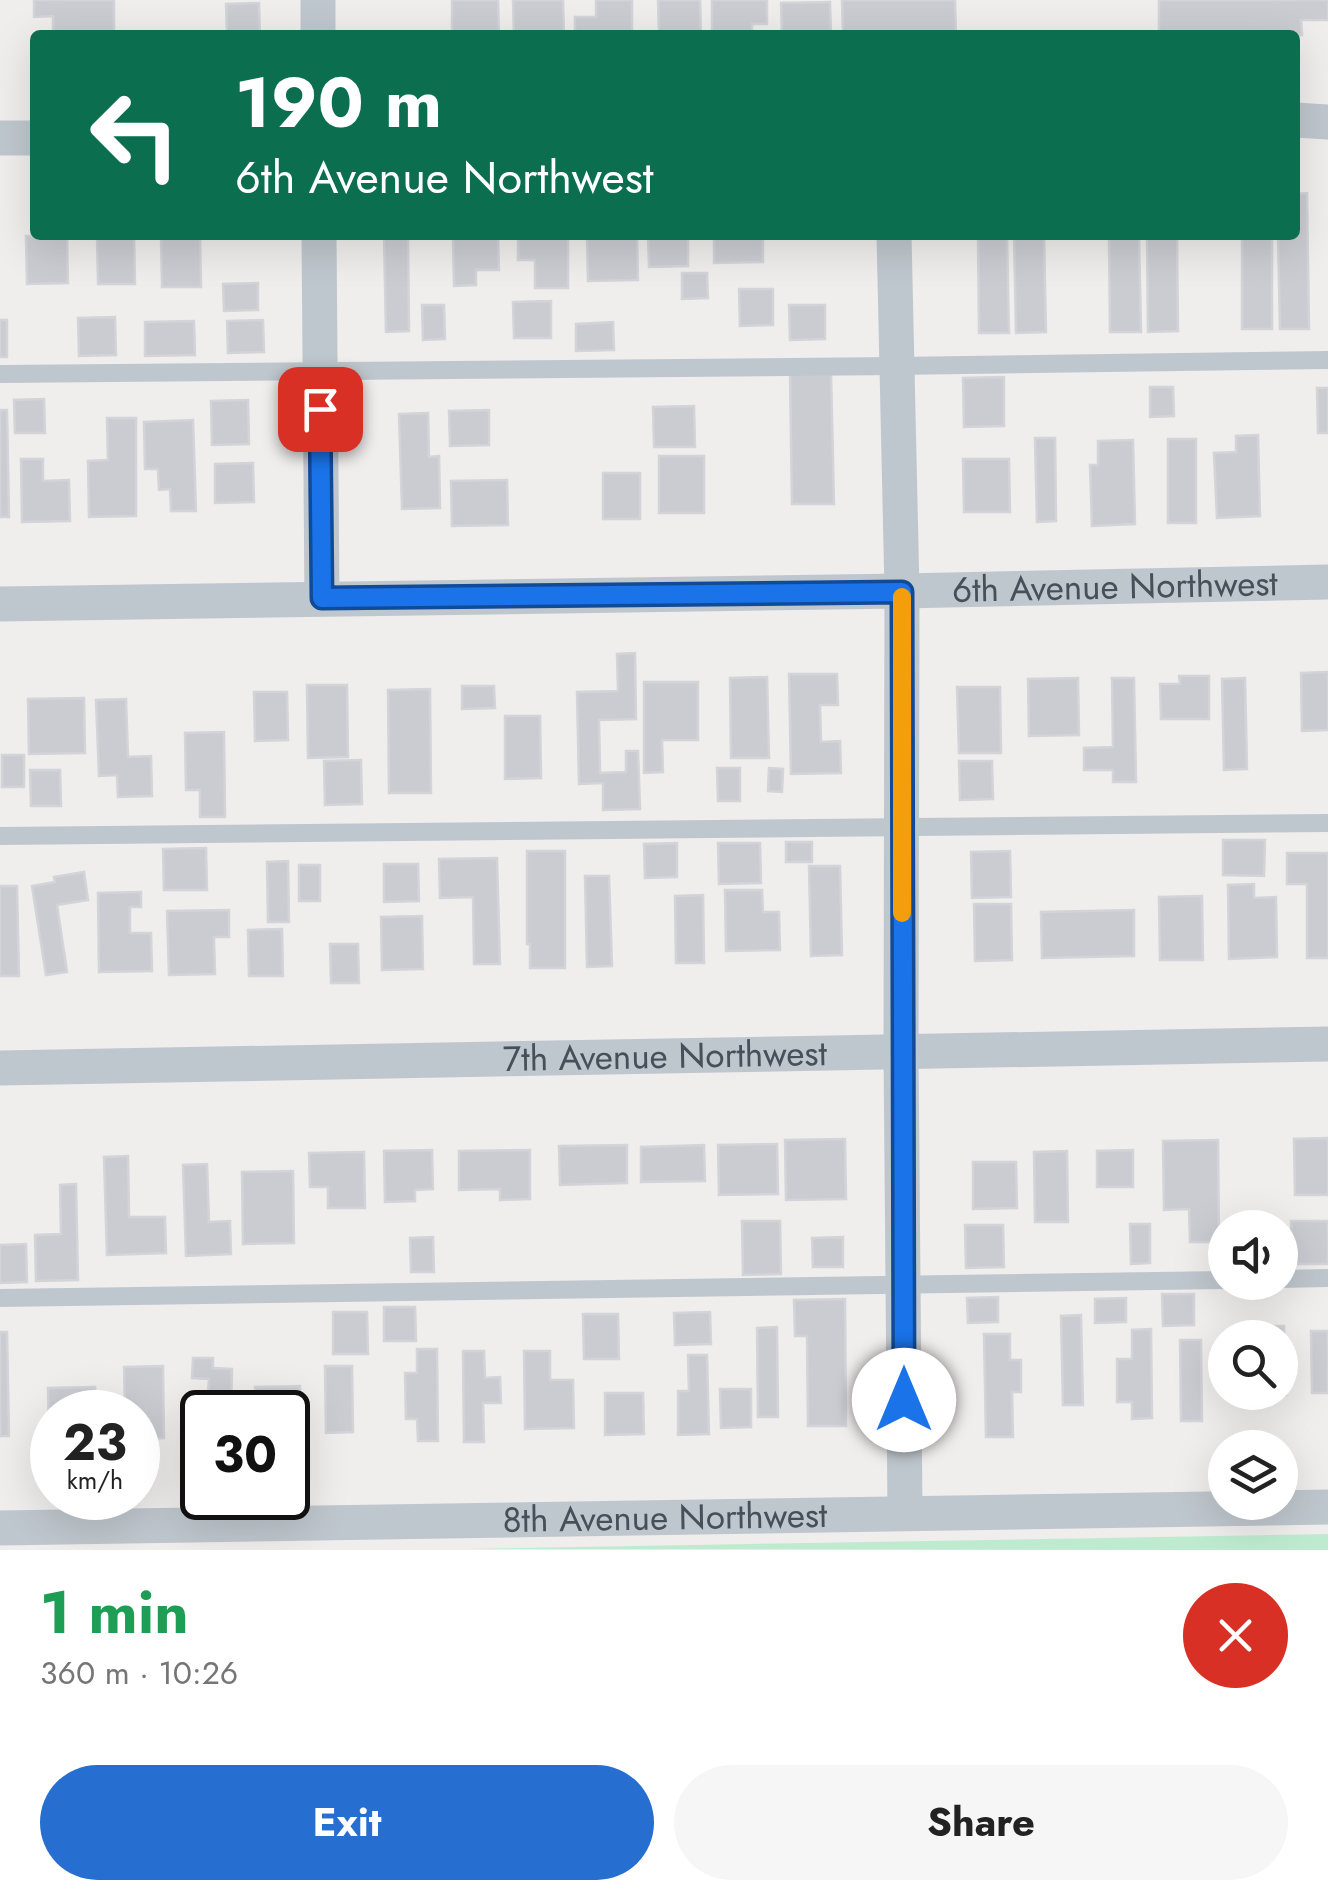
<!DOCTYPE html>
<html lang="en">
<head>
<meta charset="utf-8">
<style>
  body { margin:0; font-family:Jost,sans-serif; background:#f6f6f6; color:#222; height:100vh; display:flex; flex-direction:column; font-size:38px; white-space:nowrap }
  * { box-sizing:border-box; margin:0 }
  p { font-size:32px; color:#767676 }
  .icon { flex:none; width:55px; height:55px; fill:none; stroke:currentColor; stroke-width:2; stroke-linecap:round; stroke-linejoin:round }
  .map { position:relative; height:1550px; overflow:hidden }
  .drawer { display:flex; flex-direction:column; background:#fff; flex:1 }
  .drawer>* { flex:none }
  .hud { position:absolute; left:30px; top:30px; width:1270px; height:210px; border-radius:10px; box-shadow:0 10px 40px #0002; background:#0b6e4f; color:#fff; overflow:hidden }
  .controls { position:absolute; left:1208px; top:1210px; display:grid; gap:20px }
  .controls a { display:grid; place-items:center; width:90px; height:90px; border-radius:50%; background:#fff; box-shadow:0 10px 40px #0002; font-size:50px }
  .speed { position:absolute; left:30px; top:1390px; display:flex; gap:20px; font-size:50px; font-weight:700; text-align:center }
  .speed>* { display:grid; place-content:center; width:130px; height:130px; border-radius:50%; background:#fff; box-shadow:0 10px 40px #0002; line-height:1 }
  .speed small { font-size:25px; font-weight:400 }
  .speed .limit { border:5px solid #111; border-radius:15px; background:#fff; color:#111 }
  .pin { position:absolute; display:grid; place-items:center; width:85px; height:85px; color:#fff; margin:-42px; border-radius:20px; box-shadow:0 5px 15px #0006 }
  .me { position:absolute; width:110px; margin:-55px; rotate:0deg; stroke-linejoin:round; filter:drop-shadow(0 0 8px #0008) }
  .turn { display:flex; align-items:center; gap:35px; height:210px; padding:0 40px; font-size:45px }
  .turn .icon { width:130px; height:130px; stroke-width:2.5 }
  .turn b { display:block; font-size:70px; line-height:85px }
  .round { display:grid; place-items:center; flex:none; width:105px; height:105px; border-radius:52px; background:#f6f6f6 }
  .overview { display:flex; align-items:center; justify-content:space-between; height:170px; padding:0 40px }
  h1 { font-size:60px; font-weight:700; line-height:75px; color:#1e9e55 }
  .action { display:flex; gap:20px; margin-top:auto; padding:20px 40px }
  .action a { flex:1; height:115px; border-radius:60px; background:#266fd1; color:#fff; font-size:40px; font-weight:700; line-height:115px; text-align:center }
  .action a+a { background:#f6f6f6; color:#222 }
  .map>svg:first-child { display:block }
  .green { fill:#beebd0 }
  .building { fill:#caccd2; stroke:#d2d4d8; stroke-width:2.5 }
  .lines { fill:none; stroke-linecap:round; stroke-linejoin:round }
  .lane { stroke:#bfc7ce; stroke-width:18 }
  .street { stroke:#bfc7ce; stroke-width:35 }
  .route-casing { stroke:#114b97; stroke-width:25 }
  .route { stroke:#1a73e8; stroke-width:18 }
  .slow { stroke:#f59e0b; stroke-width:18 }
  .labels { text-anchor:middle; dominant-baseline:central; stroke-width:9; stroke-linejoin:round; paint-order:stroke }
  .street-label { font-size:35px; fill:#475059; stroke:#fff }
</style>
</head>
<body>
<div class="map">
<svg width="1328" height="1550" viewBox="0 0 1328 1550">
  <rect width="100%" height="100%" fill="#f0eded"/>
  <polygon class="green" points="1328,1534 1328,1550 464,1549"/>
  <g class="building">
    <polygon points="34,0 114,0 114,34 53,34 53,16 34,17"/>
    <polygon points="452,0 498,0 499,35 452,35"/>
    <polygon points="513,0 563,0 564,35 514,35"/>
    <polygon points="596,0 632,0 632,35 575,35 575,17 596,17"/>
    <polygon points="658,0 700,0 701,35 659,35"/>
    <polygon points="712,0 767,0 767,24 752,24 752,35 712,35"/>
    <polygon points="842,0 955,0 956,35 843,35"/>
    <polygon points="1159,0 1328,0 1328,20 1301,20 1302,35 1159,35"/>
    <polygon points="830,2 831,35 782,35 781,3"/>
    <polygon points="259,3 260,35 227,35 226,4"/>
    <polygon points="1307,193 1309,329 1280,329 1278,235 1295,235 1295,194"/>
    <polygon points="97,235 134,235 135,284 98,284"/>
    <polygon points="161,235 200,235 201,287 162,287"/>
    <polygon points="384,235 408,235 409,331 386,332"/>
    <polygon points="453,235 498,235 499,270 476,270 476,285 454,286"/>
    <polygon points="518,235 568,235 568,288 535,288 535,260 518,260"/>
    <polygon points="587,235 637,235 638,280 588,281"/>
    <polygon points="648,235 688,235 688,266 649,267"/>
    <polygon points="714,235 763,235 763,262 714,263"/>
    <polygon points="978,235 1007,235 1009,333 979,333"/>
    <polygon points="1014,235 1044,235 1046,332 1016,333"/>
    <polygon points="1109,235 1139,235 1141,332 1110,332"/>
    <polygon points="1147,235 1177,235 1178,331 1148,332"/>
    <rect x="1242" y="235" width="30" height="94"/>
    <polygon points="26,236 67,236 68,283 27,284"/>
    <polygon points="682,273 707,273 708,298 682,299"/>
    <polygon points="258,283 258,310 224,311 223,284"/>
    <polygon points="739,289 773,289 773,325 740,326"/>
    <polygon points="551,301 551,338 514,338 513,302"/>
    <polygon points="422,305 444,305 445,339 423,340"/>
    <polygon points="789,305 825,305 825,339 790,340"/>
    <polygon points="115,317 116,355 79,356 78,318"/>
    <rect x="0" y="320" width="7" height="37"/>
    <polygon points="263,320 264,352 228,353 227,321"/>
    <polygon points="194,321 195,355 145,356 145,322"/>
    <polygon points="613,322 614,350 576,351 576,324"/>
    <polygon points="790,374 831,374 834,504 792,504"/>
    <polygon points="1004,377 1004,426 964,427 963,378"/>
    <polygon points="1150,387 1173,387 1174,416 1150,417"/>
    <polygon points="1317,388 1328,388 1328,433 1318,433"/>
    <polygon points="44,399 45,433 15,433 14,400"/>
    <polygon points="248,400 249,444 212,445 211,401"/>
    <polygon points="694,406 695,447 654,447 653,407"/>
    <polygon points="0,410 7,410 9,517 0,517"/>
    <polygon points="489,410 489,445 450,446 449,411"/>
    <polygon points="428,413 429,457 439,456 440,508 402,509 399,414"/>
    <polygon points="107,418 136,418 136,516 89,517 88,461 108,460"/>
    <polygon points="193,420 196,511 171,511 170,489 159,490 158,469 145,469 144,422"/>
    <polygon points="1258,435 1260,516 1217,518 1214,453 1236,452 1236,436"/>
    <polygon points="1035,438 1055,438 1056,521 1037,522"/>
    <rect x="1168" y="439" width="28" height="84"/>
    <polygon points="1133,440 1135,524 1092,526 1090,465 1098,465 1098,441"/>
    <rect x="659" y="456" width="45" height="57"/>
    <polygon points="21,459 43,459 43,481 69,480 70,521 22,522"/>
    <polygon points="963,459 1009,459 1010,512 964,512"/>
    <polygon points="253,463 254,502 215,503 215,464"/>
    <rect x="603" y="473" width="37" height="46"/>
    <polygon points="507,480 508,525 452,526 451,481"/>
    <polygon points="635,653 636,719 599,720 600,773 626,772 626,751 638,751 640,809 603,810 603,783 579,784 577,692 618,691 617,654"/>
    <polygon points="1328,672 1328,730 1302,731 1301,673"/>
    <polygon points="789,674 837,674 838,705 820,705 821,742 840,741 841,773 791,774"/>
    <polygon points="1179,676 1209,676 1209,719 1161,719 1160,684 1180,684"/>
    <polygon points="767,677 769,758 731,758 730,678"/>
    <polygon points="1078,678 1079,735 1029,736 1028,679"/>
    <polygon points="1112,678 1134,678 1136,782 1113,782 1113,770 1084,770 1084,748 1113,747"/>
    <polygon points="1245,678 1247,769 1224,770 1222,679"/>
    <polygon points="644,682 698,682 698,740 662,740 663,772 644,773"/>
    <polygon points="307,685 347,685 348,757 308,758"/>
    <polygon points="462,686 494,686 495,708 462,709"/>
    <polygon points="957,687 1000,687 1001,753 959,753"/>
    <polygon points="430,689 431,793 389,793 388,690"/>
    <polygon points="254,692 287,692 288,740 255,741"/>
    <polygon points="84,698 85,753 29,754 28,699"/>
    <polygon points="126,699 128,757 151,756 152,796 118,797 117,775 99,776 96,700"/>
    <polygon points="505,716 540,716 541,778 505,779"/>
    <polygon points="224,732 225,817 200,817 200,790 186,790 185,733"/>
    <rect x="2" y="755" width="22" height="32"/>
    <polygon points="361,760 362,804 325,805 324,761"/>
    <polygon points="959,761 992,761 993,799 960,800"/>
    <polygon points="717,768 740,768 740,801 718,801"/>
    <polygon points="769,768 783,769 782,792 768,791"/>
    <polygon points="30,770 60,770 61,806 31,806"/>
    <polygon points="1223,840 1265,840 1264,876 1223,875"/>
    <rect x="786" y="842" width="26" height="20"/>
    <polygon points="677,843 677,877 645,878 644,844"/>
    <polygon points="718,843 760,843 761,883 719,884"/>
    <polygon points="206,848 207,890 164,890 163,849"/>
    <polygon points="527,851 565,851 565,968 530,968 530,944 527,944"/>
    <polygon points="1010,851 1011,897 972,898 971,852"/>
    <polygon points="1287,853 1328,853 1328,958 1307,958 1307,884 1287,884"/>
    <polygon points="497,858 500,964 474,964 473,897 440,898 439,859"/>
    <polygon points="288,861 289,922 268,922 267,862"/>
    <polygon points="384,864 418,864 419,901 384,902"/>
    <rect x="299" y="865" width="21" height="36"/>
    <polygon points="809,866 840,866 842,955 811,956"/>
    <polygon points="84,872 88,900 57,905 67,972 46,975 32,886 55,882 54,877"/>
    <polygon points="585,876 609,876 612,966 587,967"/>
    <polygon points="1254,884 1254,898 1276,897 1277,957 1229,959 1228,885"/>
    <polygon points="0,886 17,886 19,976 0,976"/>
    <polygon points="725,890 762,890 763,912 779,912 780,950 726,951"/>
    <polygon points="141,892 141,907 130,907 130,933 151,933 152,971 99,972 98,893"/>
    <polygon points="703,895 704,963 676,963 675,896"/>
    <polygon points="1202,896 1203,960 1160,960 1159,897"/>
    <polygon points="974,904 1011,904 1012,960 975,961"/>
    <polygon points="229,910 229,937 214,937 215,974 169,975 167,911"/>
    <polygon points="1134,910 1134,956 1042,958 1041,912"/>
    <polygon points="422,916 423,969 382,970 381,917"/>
    <polygon points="282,929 283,976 249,976 248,930"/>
    <polygon points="330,944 358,944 359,983 331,983"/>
    <polygon points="1328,1138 1328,1195 1295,1195 1294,1139"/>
    <polygon points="845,1139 846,1199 786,1200 785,1140"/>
    <polygon points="1218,1140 1219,1242 1190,1242 1189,1209 1164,1210 1163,1141"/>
    <polygon points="777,1144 778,1194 719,1195 718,1145"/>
    <polygon points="627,1145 627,1183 560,1185 559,1146"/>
    <polygon points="704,1145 705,1181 641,1182 641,1147"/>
    <polygon points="432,1150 433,1189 415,1190 415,1201 385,1202 384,1151"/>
    <polygon points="530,1150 530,1199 500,1200 500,1189 459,1190 459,1151"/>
    <polygon points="1133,1150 1133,1187 1097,1187 1097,1151"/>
    <polygon points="1067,1151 1068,1222 1035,1222 1034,1152"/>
    <polygon points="364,1152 365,1208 328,1208 328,1187 310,1187 309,1153"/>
    <polygon points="128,1156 129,1217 165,1217 166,1253 107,1255 104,1157"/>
    <polygon points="973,1162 1016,1162 1017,1208 973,1209"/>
    <polygon points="207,1164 209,1222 230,1221 231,1254 186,1256 183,1165"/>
    <polygon points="293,1171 294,1243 243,1244 242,1172"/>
    <polygon points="76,1184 78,1280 36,1281 35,1235 61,1234 60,1185"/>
    <polygon points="742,1221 780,1221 781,1274 743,1275"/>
    <polygon points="1291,1221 1328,1221 1328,1264 1292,1264"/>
    <polygon points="1130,1224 1150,1224 1150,1263 1131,1264"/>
    <polygon points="965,1225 1003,1225 1004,1267 966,1268"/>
    <polygon points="433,1237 434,1272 411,1272 410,1238"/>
    <polygon points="843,1237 843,1267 813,1267 812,1238"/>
    <polygon points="26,1244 27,1282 0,1283 0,1245"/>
    <polygon points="1162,1294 1194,1294 1194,1325 1163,1326"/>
    <polygon points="998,1297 998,1322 968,1323 967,1298"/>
    <polygon points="1126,1298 1126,1322 1095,1323 1095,1299"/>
    <polygon points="845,1299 846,1426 808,1426 807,1336 795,1336 794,1300"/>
    <polygon points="384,1307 415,1307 416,1341 384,1341"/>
    <polygon points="333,1312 367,1312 368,1354 333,1354"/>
    <polygon points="710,1312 711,1344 675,1345 674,1313"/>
    <polygon points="583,1314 618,1314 619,1359 584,1359"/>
    <polygon points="1081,1315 1083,1405 1063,1405 1061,1316"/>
    <polygon points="1284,1326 1286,1395 1237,1396 1237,1392 1280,1392 1280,1338 1236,1338 1236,1327"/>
    <polygon points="777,1327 778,1417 758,1417 757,1328"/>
    <polygon points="1151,1329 1152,1418 1132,1419 1132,1402 1117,1402 1117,1359 1132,1359 1132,1330"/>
    <polygon points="1311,1331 1328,1331 1328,1393 1312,1393"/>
    <polygon points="0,1332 7,1332 9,1436 0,1436"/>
    <polygon points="984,1334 1010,1334 1010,1360 1021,1360 1021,1392 1012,1392 1013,1437 986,1437"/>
    <polygon points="1180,1340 1201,1340 1202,1421 1181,1421"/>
    <polygon points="417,1349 437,1349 438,1441 418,1441 417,1419 406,1419 405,1373 417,1373"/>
    <polygon points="463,1351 484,1351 485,1378 500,1377 501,1403 483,1403 484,1442 464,1442"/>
    <polygon points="524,1351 550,1351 550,1380 573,1380 574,1428 525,1429"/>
    <polygon points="688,1355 707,1355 709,1434 678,1435 678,1391 689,1391"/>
    <polygon points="193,1358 213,1358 213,1368 232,1369 231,1412 207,1412 209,1379 192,1378"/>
    <polygon points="163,1366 164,1438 138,1439 138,1412 125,1412 124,1367"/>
    <polygon points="325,1366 352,1366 353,1432 326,1433"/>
    <polygon points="300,1386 300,1408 293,1408 294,1436 288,1436 288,1412 255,1412 255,1387"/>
    <polygon points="95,1387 95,1412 52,1412 52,1436 49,1436 48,1388"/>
    <polygon points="720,1389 751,1389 751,1427 721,1428"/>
    <polygon points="605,1393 643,1393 644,1434 605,1435"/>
  </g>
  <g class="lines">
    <g class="lane">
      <polyline points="0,374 896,366 1328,360"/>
      <polyline points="0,836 1328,823"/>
      <polyline points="1280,1279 1328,1278"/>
      <polyline points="0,1298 1225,1280"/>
    </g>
    <g class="street">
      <polyline points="318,0 318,35"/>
      <polyline points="1295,120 1328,122"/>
      <polyline points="0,138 35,138"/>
      <polyline points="319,235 322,598"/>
      <polyline points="894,235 902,591 901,1051 905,1513"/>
      <path id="s1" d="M0,604L902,591L1328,582"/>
      <path id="s2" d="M0,1068L1328,1044"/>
      <path id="s3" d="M0,1528L1328,1507"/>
    </g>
  </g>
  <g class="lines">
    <defs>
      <polyline id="route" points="320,409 322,598 902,592 904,1400"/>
    </defs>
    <use href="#route" class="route-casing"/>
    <use href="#route" class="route"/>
    <polyline class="slow" points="902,597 902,913"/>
  </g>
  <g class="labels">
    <g class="street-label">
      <text stroke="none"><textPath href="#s1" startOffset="1115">6th Avenue Northwest</textPath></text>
      <text stroke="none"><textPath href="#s2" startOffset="665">7th Avenue Northwest</textPath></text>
      <text stroke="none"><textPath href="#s3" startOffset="665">8th Avenue Northwest</textPath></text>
    </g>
  </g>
</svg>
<div class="controls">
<a><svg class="icon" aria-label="sound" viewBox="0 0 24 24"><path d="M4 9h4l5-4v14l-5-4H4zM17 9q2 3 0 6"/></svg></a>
<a><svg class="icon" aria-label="search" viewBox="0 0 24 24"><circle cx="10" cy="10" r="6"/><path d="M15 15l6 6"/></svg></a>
<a><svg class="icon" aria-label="layers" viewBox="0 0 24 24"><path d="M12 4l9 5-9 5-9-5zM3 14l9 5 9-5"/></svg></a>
</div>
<div class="speed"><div>23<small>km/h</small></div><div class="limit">30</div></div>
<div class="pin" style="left:320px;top:409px;background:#d93025"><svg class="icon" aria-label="arrive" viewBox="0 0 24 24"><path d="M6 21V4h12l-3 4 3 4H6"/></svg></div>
<svg class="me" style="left:904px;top:1400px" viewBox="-20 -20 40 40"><circle r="19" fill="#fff"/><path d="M0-13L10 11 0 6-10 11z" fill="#1a73e8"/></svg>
<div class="hud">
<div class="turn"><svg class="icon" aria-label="left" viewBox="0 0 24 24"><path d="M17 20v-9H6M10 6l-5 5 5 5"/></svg><div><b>190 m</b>6th Avenue Northwest</div></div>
</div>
</div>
<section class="drawer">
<div class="overview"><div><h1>1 min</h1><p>360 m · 10:26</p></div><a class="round" style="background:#d93025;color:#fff"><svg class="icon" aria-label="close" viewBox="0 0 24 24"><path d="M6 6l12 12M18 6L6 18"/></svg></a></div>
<div class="action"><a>Exit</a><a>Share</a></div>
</section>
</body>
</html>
